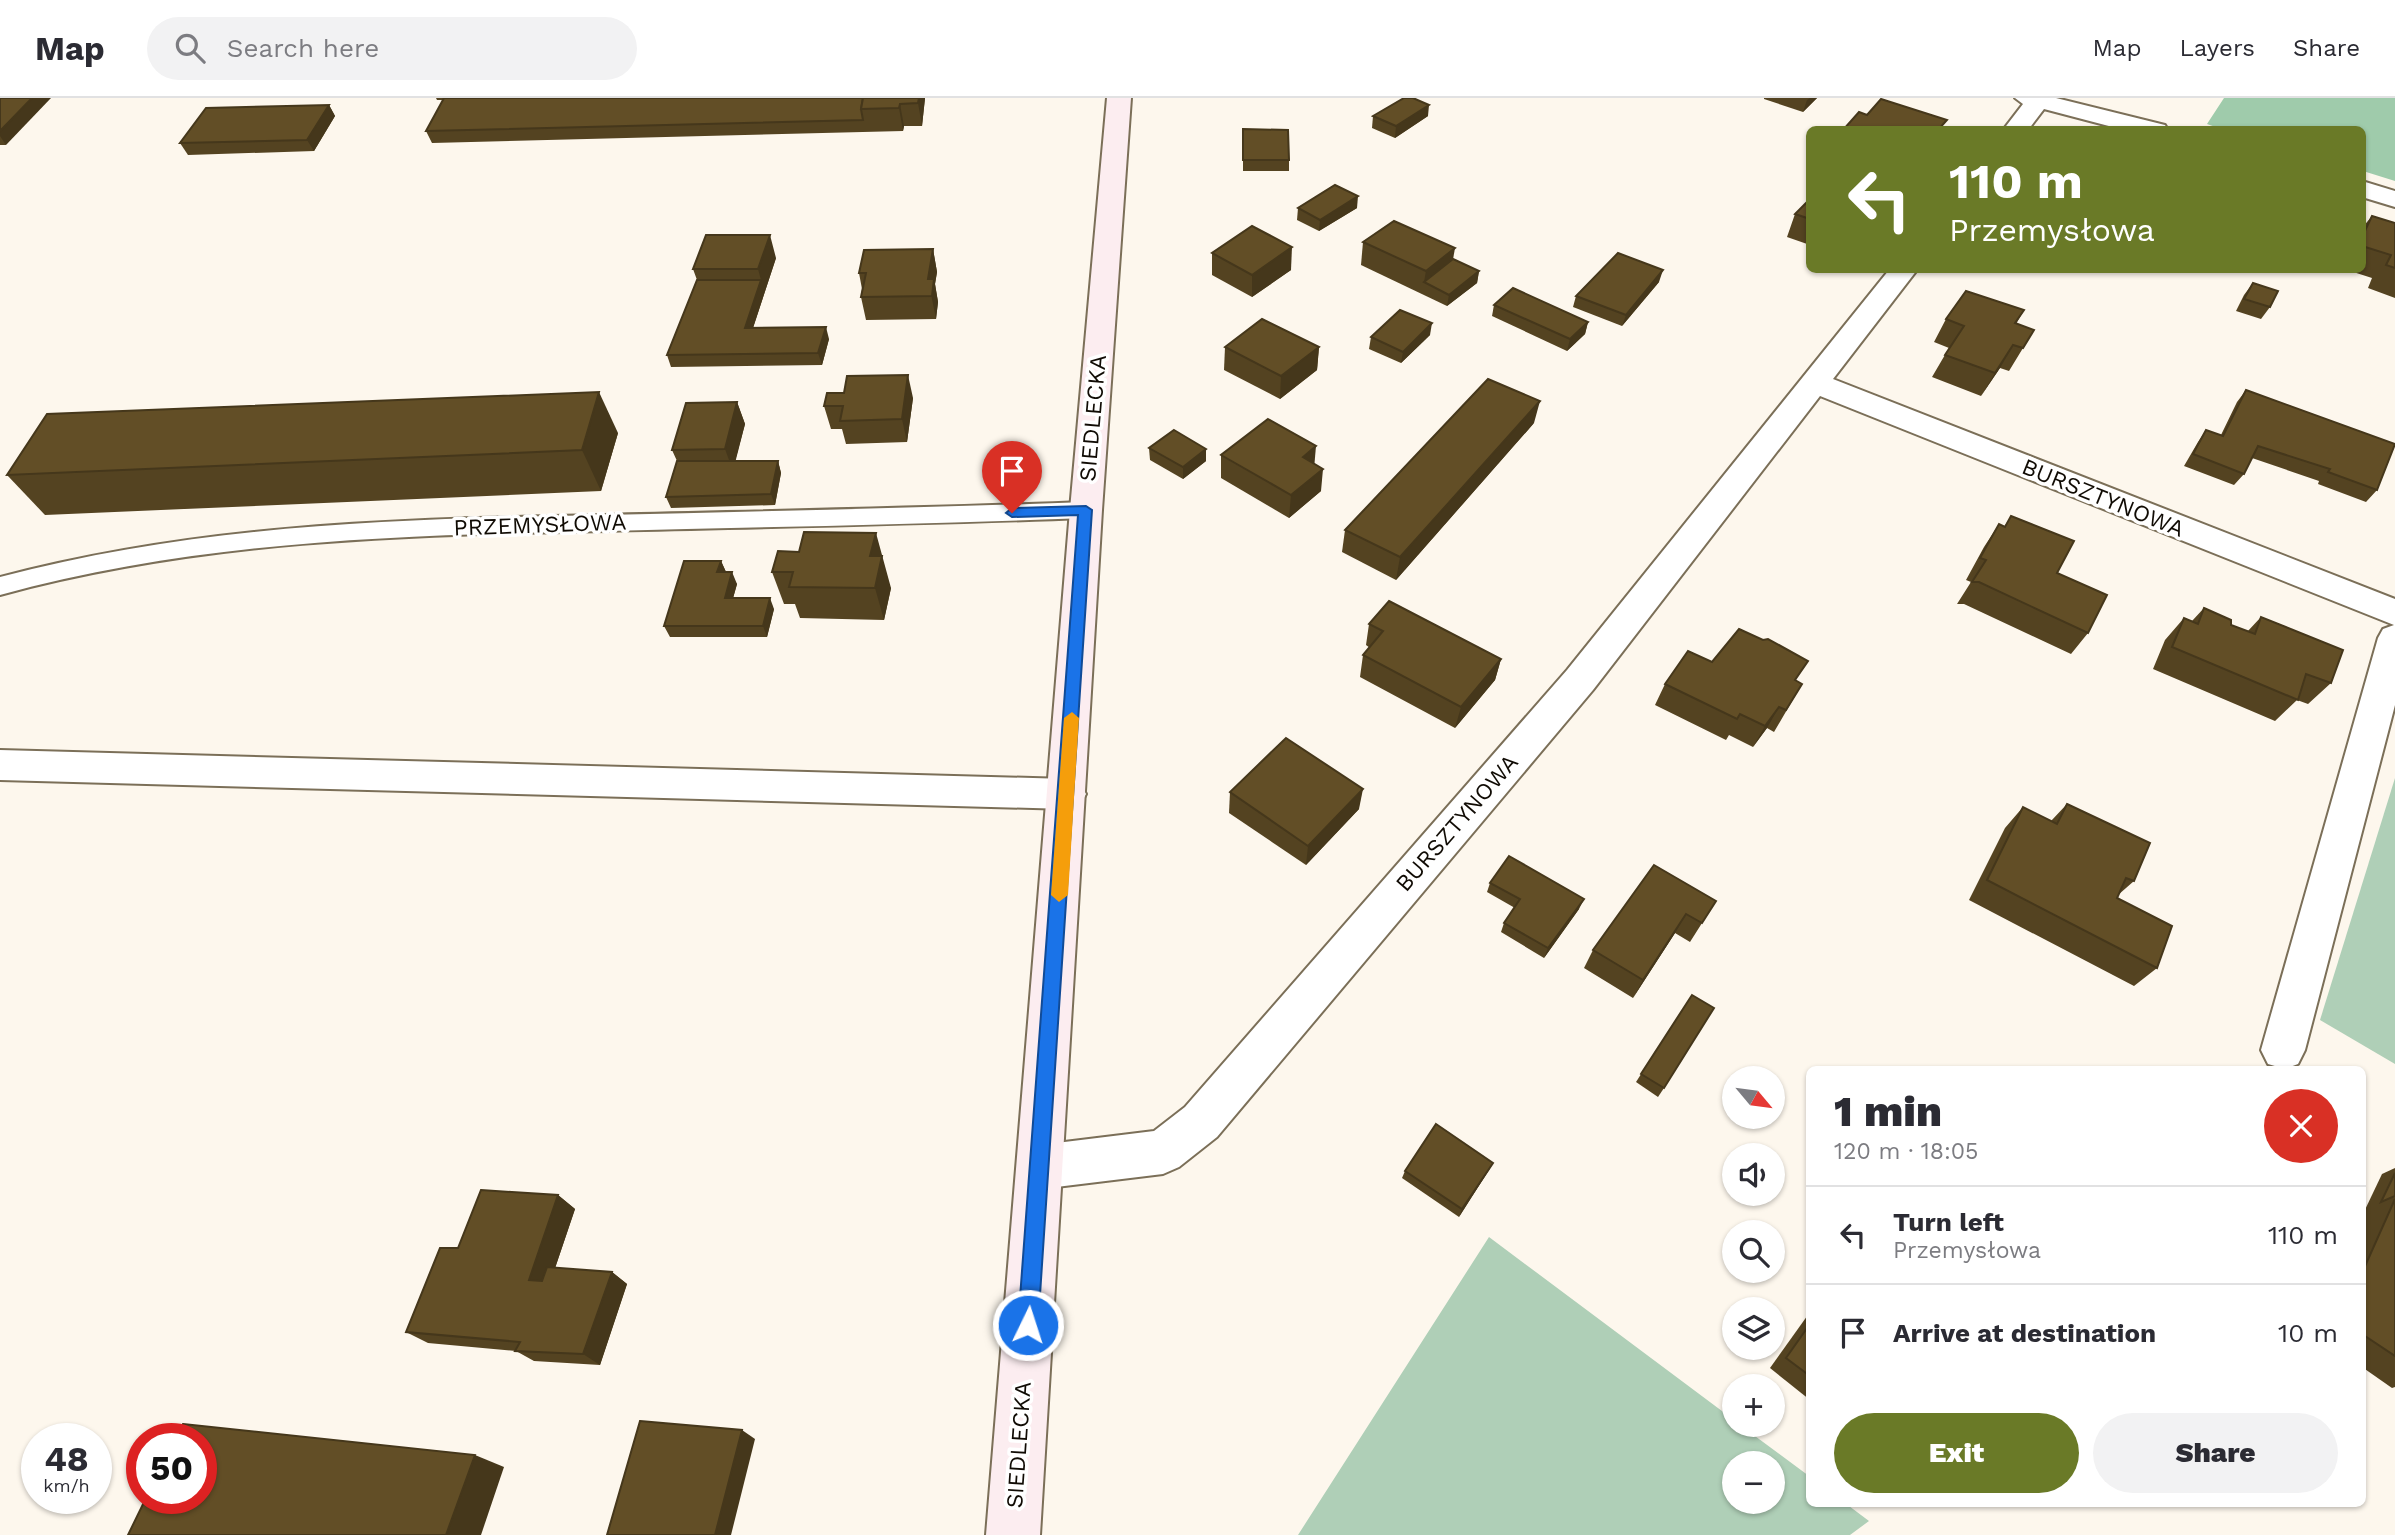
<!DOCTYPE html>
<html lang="en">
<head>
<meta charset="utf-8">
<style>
  body { margin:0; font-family:"Work Sans",sans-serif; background:#f2f2f3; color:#2b2b33; height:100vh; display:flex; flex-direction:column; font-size:26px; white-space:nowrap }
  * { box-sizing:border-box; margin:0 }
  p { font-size:23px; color:#7c7c81 }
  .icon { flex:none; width:38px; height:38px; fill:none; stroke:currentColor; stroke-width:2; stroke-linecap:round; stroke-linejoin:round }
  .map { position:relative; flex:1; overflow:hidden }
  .drawer { position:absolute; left:1806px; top:968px; width:560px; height:441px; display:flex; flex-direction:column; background:#fff; border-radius:10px; box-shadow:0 2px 5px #0004 }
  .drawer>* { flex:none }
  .hud { position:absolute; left:1806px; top:28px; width:560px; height:147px; border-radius:10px; box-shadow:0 2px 5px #0004; background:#6a7a27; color:#fff; overflow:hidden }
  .needle { width:46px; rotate:119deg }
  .controls { position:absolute; left:1722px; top:968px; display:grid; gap:14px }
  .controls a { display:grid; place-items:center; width:63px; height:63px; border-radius:50%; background:#fff; box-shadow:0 2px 5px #0004; font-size:35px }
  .speed { position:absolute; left:21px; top:1325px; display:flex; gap:14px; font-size:35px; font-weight:700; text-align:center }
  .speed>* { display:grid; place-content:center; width:91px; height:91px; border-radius:50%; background:#fff; box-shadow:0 2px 5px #0004; line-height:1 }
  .speed small { font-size:18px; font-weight:400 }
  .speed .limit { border:10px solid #d22; background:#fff; color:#111 }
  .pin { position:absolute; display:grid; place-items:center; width:60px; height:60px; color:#fff; margin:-72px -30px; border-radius:50% 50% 50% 0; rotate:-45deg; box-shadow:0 0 7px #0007 }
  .pin .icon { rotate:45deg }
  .me { position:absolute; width:77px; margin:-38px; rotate:4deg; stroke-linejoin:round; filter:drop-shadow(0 0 5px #0008) }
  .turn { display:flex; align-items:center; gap:24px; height:147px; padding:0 28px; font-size:32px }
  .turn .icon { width:91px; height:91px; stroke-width:2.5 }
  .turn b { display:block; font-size:49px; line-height:60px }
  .round { display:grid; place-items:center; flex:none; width:74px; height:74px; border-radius:37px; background:#f2f2f3 }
  .summary { display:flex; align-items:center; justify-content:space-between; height:119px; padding:0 28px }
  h1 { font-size:42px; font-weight:800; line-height:52px }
  .action { display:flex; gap:14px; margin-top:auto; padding:14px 28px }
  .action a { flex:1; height:80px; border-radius:42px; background:#6a7a27; color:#fff; font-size:28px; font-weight:800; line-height:80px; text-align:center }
  .action a+a { background:#f2f2f3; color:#2b2b33 }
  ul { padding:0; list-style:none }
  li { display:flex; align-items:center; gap:21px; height:98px; padding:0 28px; border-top:2px solid #e1e1e2 }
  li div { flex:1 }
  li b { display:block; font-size:26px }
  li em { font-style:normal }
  header { display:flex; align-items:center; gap:42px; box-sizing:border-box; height:98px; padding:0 35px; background:#fff; border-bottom:2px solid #e1e1e2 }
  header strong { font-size:33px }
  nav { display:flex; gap:38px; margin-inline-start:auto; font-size:24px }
  .search { width:490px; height:63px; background:#f2f2f3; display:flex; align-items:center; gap:18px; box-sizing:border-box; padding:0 24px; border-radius:38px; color:#7c7c81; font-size:26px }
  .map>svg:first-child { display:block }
  .green { fill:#afcfb7; fill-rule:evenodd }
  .forest { fill:#9fcbab }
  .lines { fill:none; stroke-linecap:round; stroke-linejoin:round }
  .lane-casing { stroke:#7b6f58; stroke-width:4 }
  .street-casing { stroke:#7b6f58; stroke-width:4 }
  .secondary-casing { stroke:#7b6f58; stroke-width:4 }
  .lane { fill:#fff; fill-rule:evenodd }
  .street { fill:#fff; fill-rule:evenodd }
  .secondary { fill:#fcedf0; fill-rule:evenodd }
  .wall { fill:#544321 }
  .shaded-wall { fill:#45371b }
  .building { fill:#624e26; stroke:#45371b; stroke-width:2 }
  .route { fill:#1a73e8; stroke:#114b97; stroke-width:2 }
  .slow { fill:#f59e0b }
  .labels { text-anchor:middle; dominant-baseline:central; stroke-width:7; stroke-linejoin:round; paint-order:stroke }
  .street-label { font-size:23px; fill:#100b04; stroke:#fff }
</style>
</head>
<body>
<header>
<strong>Map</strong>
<div class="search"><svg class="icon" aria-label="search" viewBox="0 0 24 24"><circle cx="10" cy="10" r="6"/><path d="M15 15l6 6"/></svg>Search here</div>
<nav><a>Map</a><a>Layers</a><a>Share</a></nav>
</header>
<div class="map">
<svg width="2395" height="1437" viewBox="0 0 2395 1437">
  <rect width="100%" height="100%" fill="#fdf7ed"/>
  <g class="green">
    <polygon points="2395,680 2395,966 2320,922"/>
    <path d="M1489,1139L1734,1322V1326L1740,1327L1809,1378L1810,1405H1845L1869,1423L1850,1437H1298ZM1734,1365H1773V1404H1734Z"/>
  </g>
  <polygon class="forest" points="2224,0 2395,0 2395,83 2363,73 2362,32 2224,32 2207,26"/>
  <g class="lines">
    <defs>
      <path id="lane" d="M1086,404L1094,406L1098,412L1094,418L1086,420C927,426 768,429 609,433C402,437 202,442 0,497V479C200,426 398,421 604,417C764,413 925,410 1086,404Z"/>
      <g id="street">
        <polygon points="2015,0 2056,0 2165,27 2168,32 2124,32 2044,11 2028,32 2003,32 2023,6"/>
        <polygon points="2362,83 2395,93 2395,109 2362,99"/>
        <polygon points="1889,172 1917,172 1833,281 2395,501 2395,607 2305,952 2298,966 2285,971 2268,966 2261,952 2378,540 2383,531 2394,527 1820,298 1593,592 1217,1039 1179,1069 1163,1076 1040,1091 1024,1085 1017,1069 1024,1053 1040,1047 1154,1033 1185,1009 1567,572"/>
        <polygon points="0,652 1067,681 1080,685 1086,696 1080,707 1067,711 0,682"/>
      </g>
      <polygon id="secondary" points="1107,0 1131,0 1102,412 1040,1437 986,1437 1070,412"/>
    </defs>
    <use href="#lane" class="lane-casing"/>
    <use href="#street" class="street-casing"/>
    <use href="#secondary" class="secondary-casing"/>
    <use href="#lane" class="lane"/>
    <use href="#street" class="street"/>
    <use href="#secondary" class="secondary"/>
  </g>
  <g class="wall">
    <polygon points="0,0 6,47 0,47"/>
    <polygon points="436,0 925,0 922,28 904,28 903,33 432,45 426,33 443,2 437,2"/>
    <polygon points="1764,0 1817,0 1803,14 1764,1"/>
    <polygon points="329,7 335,18 314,53 188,57 180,45"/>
    <polygon points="1373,18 1428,18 1395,40 1372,30"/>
    <polygon points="1243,31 1289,62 1289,73 1243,73"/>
    <polygon points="1810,101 1810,147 1787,139 1795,116"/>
    <polygon points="1298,110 1357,110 1319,133 1297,122"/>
    <polygon points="2372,118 2395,125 2395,200 2368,190 2372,180 2347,172 2362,172 2362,130"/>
    <polygon points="1363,144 1453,161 1479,173 1477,185 1447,208 1361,167"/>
    <polygon points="933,151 937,174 935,186 938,204 936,221 866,222 861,199 862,191 859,175"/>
    <polygon points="1212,155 1291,172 1252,199 1212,177"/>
    <polygon points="776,160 753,230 829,241 822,267 671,269 667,257 697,182 693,171"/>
    <polygon points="1659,184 1622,228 1573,209 1576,198"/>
    <polygon points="2253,185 2270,209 2261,221 2236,213 2244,197"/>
    <polygon points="1494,207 1588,224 1585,236 1567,253 1492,218"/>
    <polygon points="2024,212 2016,226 2034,232 2009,273 2000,270 1981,298 1932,279 1949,250 1934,244 1946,221"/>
    <polygon points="1430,237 1401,265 1369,251 1371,239"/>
    <polygon points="1225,249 1319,249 1317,272 1280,301 1224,272"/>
    <polygon points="2246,292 2377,392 2366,404 2318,386 2319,383 2252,360 2244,376 2234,387 2184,368 2198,344 2206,332 2221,337 2237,304"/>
    <polygon points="913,300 907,344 846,346 842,331 831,331 824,308"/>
    <polygon points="737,304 745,326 735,363 778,363 781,375 775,407 671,410 666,399 677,363 672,352"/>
    <polygon points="1534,325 1396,482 1342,454 1345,432"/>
    <polygon points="618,335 601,393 45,417 7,377"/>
    <polygon points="1149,350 1206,351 1206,363 1183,381 1150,362"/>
    <polygon points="1221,357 1321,393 1289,420 1221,380"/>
    <polygon points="2011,418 2057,475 2088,535 2071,556 1964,506 1957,506 1971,484 1966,482 1984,449 1999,426 2004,429"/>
    <polygon points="799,454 891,490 884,522 800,520 795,506 784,506 772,474"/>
    <polygon points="721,463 726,474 737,486 733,500 774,511 767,539 670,539 664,528"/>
    <polygon points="2204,510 2231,527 2247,534 2261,519 2331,585 2308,606 2297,602 2275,623 2153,571 2165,542 2184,520 2192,523"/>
    <polygon points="1369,526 1501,561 1495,582 1455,630 1360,579 1363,557 1370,550 1366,547"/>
    <polygon points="1712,564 1797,583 1802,586 1774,634 1767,630 1753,649 1729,637 1726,642 1655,607 1665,586"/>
    <polygon points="1230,694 1359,711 1306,767 1229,715"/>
    <polygon points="2067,706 2134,783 2118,797 2117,800 2157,870 2134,888 1969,802 2005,730 2023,709 2051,723"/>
    <polygon points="1490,785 1579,811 1544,860 1501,834 1504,825 1515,810 1487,794"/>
    <polygon points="1716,803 1690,844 1675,835 1633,900 1584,870 1593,852"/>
    <polygon points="1692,897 1664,990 1658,999 1636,984"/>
    <polygon points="1493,1065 1459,1119 1402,1080 1405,1073"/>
    <polygon points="2395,1070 2395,1289 2392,1290 2362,1269 2362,1118 2382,1076"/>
    <polygon points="558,1097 575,1111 555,1170 612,1174 627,1186 600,1267 534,1263 516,1253 428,1245 406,1234 458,1150"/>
    <polygon points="1810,1214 1810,1302 1770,1270"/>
  </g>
  <g class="shaded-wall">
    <polygon points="32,0 51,0 6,47 0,38 0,33"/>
    <polygon points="919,0 925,0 922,28 918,5"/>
    <polygon points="1810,0 1817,0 1803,14 1807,2"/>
    <polygon points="900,6 904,28 903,33 899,10"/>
    <polygon points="329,7 335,18 314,53 307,42"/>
    <polygon points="1429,7 1428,18 1395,40 1396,28"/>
    <polygon points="1358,98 1357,110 1319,133 1320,122"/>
    <polygon points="770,137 776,160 749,242 745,230 761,182 758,171"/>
    <polygon points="1292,149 1291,172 1252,199 1252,177"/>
    <polygon points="1455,150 1451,173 1424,184 1426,173"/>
    <polygon points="933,151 937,174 935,186 938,204 936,221 928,181"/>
    <polygon points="1663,172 1659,184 1622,228 1626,217"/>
    <polygon points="1479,173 1477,185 1447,208 1449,197"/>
    <polygon points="1588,224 1585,236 1567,253 1570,241"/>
    <polygon points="1432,225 1430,237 1401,265 1403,254"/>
    <polygon points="826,229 829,241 822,267 818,255"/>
    <polygon points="2013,247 2000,270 1981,298 1995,275"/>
    <polygon points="1319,249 1317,272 1280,301 1281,278"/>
    <polygon points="908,277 913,300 907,344 902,321"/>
    <polygon points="599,294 618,335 601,393 582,352"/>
    <polygon points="1540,303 1534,325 1396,482 1400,459"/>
    <polygon points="737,304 745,326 733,373 725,351"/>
    <polygon points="1316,348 1314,371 1303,359"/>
    <polygon points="1206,351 1206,363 1183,381 1183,369"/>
    <polygon points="778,363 781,375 775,407 771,396"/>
    <polygon points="1323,371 1321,393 1289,420 1291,397"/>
    <polygon points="876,435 891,490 884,522 875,490 870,458"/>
    <polygon points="721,463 726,474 717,474"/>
    <polygon points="732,474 737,486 730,511 725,500"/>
    <polygon points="770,500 774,511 767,539 763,528"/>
    <polygon points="1501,561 1495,582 1455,630 1461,609"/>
    <polygon points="1779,609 1767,630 1753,649 1765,628"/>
    <polygon points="1363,691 1359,711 1306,767 1308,748"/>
    <polygon points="1584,801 1579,811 1544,860 1548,850"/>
    <polygon points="1686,816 1675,835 1633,900 1643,882"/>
    <polygon points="1493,1065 1489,1072 1459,1119 1462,1111"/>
    <polygon points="558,1097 575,1111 547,1194 529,1182"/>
    <polygon points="612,1174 627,1186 600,1267 583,1256"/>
    <polygon points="742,1332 755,1341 731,1437 715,1437"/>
    <polygon points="475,1357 504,1369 481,1437 446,1437"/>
  </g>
  <g class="building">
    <polygon points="0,0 32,0 0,33"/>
    <polygon points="444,0 863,0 861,11 863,22 426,33"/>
    <polygon points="863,0 919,0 918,5 900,6 899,10 861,11"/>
    <polygon points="1404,0 1413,0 1429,7 1396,28 1373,18"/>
    <polygon points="1881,1 1947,22 1938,32 1843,32 1859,14 1867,17"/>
    <polygon points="329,7 307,42 180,45 206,10"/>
    <polygon points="1243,31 1288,32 1289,62 1243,62"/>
    <polygon points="1335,87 1358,98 1320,122 1298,110"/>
    <polygon points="1810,101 1810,121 1795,116"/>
    <polygon points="2372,118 2395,125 2395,170 2386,167 2391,157 2362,148 2362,139"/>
    <polygon points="1394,123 1455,150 1426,173 1363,144"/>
    <polygon points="1252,128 1292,149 1252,177 1212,155"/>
    <polygon points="706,137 770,137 758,171 693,171"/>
    <polygon points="933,151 928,181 934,181 932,198 861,199 866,175 859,175 864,152"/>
    <polygon points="1618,155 1663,172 1626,217 1576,198"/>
    <polygon points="1453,161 1479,173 1449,197 1424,184"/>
    <polygon points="697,182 761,182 745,230 826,229 818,255 667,257"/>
    <polygon points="2253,185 2278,193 2270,209 2244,201"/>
    <polygon points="1513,190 1588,224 1570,241 1494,207"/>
    <polygon points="1966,193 2024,212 2015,225 2034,232 2023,250 2013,247 1995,275 1945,257 1964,228 1946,221"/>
    <polygon points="1400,212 1432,225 1403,254 1371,239"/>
    <polygon points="1262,221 1319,249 1281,278 1225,249"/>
    <polygon points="908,277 902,321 840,323 843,308 824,308 827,295 844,295 847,278"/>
    <polygon points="1488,281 1540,303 1400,459 1345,432"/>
    <polygon points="2246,292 2395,346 2377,392 2328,374 2330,371 2258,348 2244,376 2193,356 2206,332 2223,338"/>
    <polygon points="599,294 582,352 7,377 47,316"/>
    <polygon points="737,304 725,351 672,352 686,305"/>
    <polygon points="1268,321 1316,348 1303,359 1323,371 1291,397 1221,357"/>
    <polygon points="1174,332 1206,351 1183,369 1149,350"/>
    <polygon points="677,363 778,363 771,396 666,399"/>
    <polygon points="2011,418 2074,443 2057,475 2107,497 2088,535 1979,484 1972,484 1986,462 1980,460 1999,426 2005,429"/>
    <polygon points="804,434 876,435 870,458 882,458 875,490 789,489 793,474 772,474 778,453 799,454"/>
    <polygon points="684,463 721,463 717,474 732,474 725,500 770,500 763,528 664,528"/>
    <polygon points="1389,503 1501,561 1461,609 1363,557 1383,533 1369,526"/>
    <polygon points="2204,510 2231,522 2231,527 2255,536 2261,519 2343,552 2331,585 2306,576 2298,602 2172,549 2184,520 2198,526"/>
    <polygon points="1739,531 1763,542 1768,541 1808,563 1795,582 1802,586 1786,612 1779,609 1765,628 1740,616 1737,621 1665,586 1688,553 1712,564"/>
    <polygon points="1286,640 1363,691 1308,748 1230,694"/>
    <polygon points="2067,706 2150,745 2134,783 2126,780 2117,800 2172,828 2157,870 1987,782 2023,709 2057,726"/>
    <polygon points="1509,758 1584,801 1548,850 1504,825 1520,801 1490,785"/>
    <polygon points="1654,767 1716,803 1702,825 1686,816 1643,882 1593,852"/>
    <polygon points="1692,897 1714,910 1664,990 1641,976"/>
    <polygon points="1436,1026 1493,1065 1462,1111 1405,1073"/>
    <polygon points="2395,1075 2395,1098 2381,1104"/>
    <polygon points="481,1092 558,1097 529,1182 542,1183 547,1169 612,1174 583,1256 515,1253 520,1244 406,1234 440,1150 458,1150"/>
    <polygon points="2395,1101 2395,1258 2362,1236 2362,1175"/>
    <polygon points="1810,1226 1810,1278 1786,1260"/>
    <polygon points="640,1323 742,1332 715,1437 607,1437"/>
    <polygon points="183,1326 475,1357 446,1437 128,1437 146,1400 201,1400 201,1340 175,1340"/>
  </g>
  <polygon class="route" points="1086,408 1092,412 1038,1227 1035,1234 1028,1237 1021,1234 1018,1227 1078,417 1012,419 1006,415 1012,410"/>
  <polygon class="slow" points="1072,614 1079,620 1068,797 1059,804 1051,797 1064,620"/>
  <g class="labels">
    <g class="street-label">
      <text transform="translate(1093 320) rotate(-85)">SIEDLECKA</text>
      <text transform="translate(2103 400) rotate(22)">BURSZTYNOWA</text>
      <text transform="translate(540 427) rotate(-2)">PRZEMYSŁOWA</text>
      <text transform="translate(1457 725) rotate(-49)">BURSZTYNOWA</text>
      <text transform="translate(1019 1347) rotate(-86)">SIEDLECKA</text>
    </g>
  </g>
</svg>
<div class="controls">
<a><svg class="needle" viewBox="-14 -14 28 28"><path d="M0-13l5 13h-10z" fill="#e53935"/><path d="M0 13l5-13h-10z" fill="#7c7c81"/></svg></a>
<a><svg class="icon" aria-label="sound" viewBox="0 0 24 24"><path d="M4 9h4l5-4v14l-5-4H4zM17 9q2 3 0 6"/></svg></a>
<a><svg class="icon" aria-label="search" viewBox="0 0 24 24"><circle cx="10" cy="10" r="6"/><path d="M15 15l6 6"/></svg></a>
<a><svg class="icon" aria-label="layers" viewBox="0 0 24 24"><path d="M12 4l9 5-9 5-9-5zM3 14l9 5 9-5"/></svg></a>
<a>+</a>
<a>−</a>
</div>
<div class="speed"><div>48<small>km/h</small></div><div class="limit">50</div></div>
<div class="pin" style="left:1012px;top:415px;background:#d93025"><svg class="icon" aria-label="arrive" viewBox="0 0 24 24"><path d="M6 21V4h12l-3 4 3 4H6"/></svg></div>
<svg class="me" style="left:1028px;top:1227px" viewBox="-20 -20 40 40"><circle r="17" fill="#1a73e8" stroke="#fff" stroke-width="3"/><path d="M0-11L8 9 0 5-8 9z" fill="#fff"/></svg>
<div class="hud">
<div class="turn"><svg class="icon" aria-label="left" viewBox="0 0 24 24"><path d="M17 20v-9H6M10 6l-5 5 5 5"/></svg><div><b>110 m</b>Przemysłowa</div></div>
</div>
<section class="drawer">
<div class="summary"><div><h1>1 min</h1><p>120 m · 18:05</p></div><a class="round" style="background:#d93025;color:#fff"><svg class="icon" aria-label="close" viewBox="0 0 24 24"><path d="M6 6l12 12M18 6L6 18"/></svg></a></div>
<ul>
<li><svg class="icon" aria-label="left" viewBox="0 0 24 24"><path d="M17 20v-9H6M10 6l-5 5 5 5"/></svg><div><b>Turn left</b><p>Przemysłowa</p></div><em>110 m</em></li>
<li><svg class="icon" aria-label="arrive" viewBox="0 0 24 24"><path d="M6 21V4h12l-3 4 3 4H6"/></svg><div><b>Arrive at destination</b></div><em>10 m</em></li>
</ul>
<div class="action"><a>Exit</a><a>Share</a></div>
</section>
</div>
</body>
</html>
